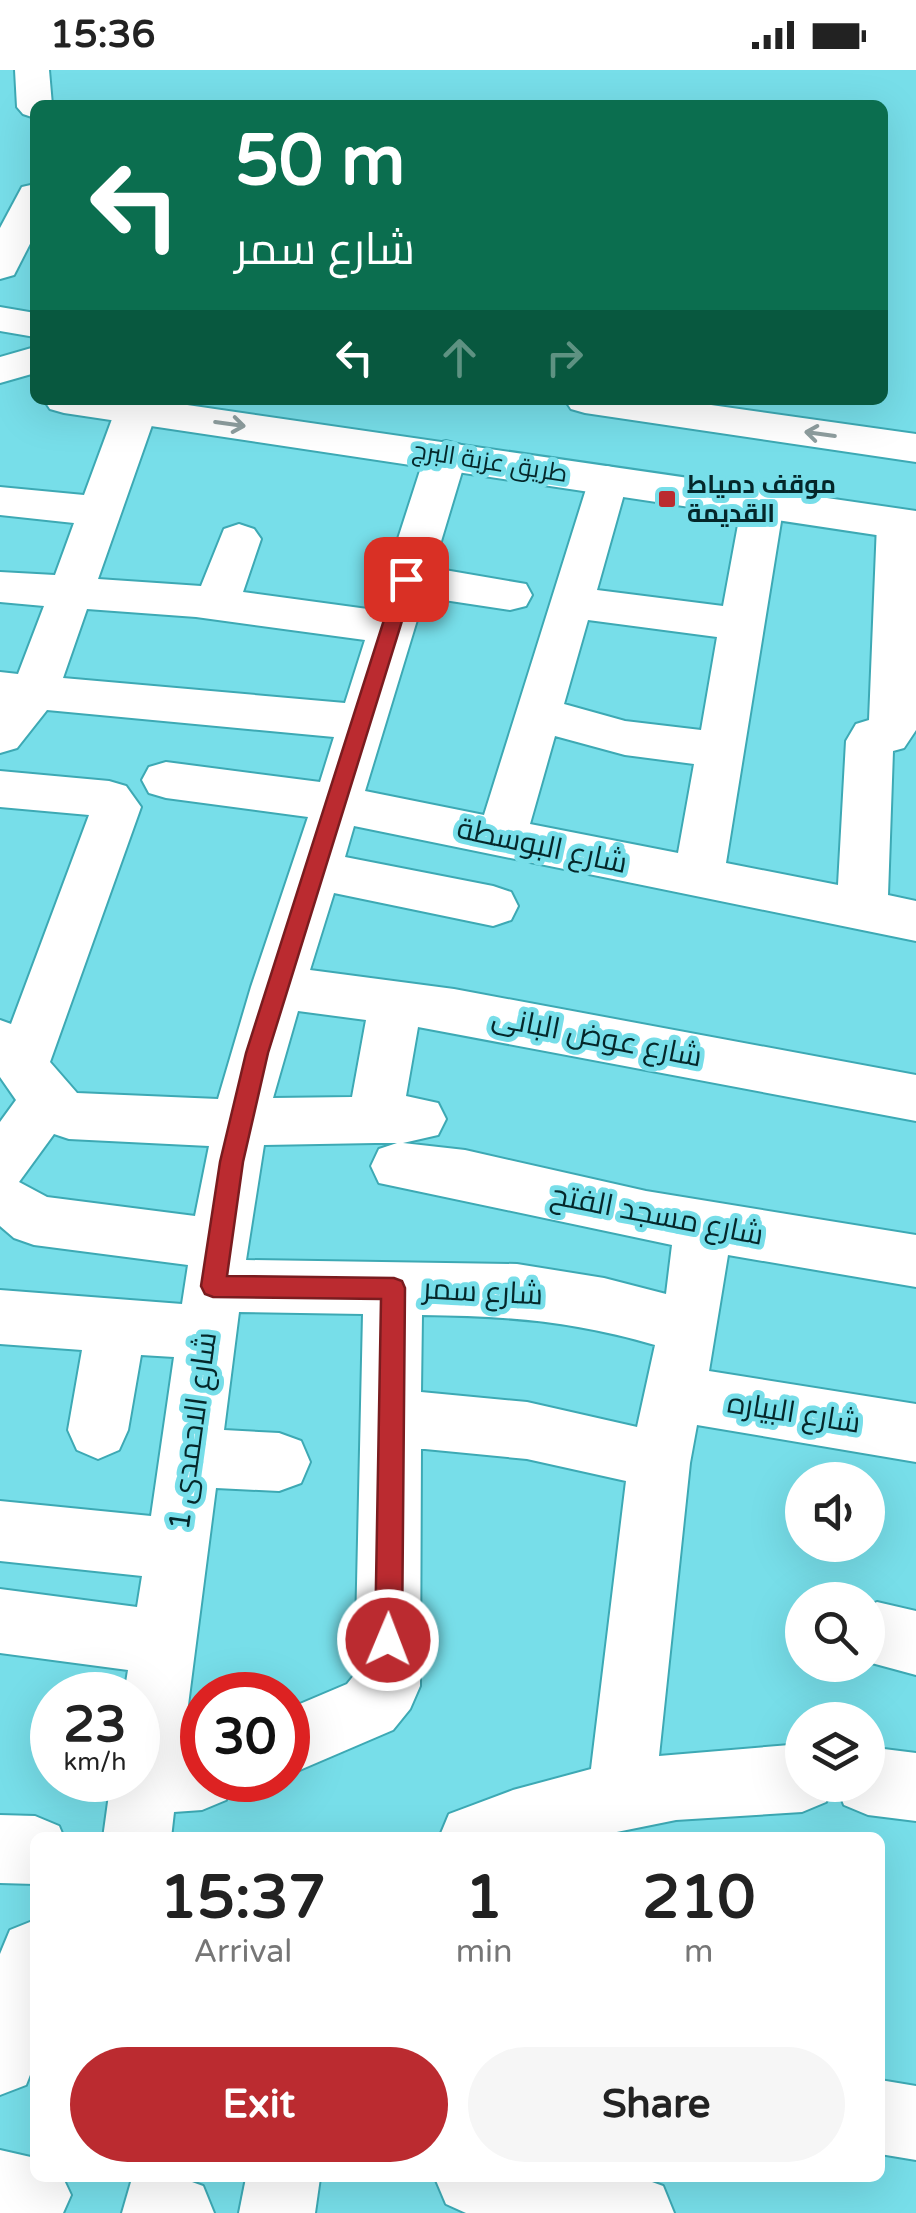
<!DOCTYPE html>
<html lang="en">
<head>
<meta charset="utf-8">
<style>
  body { margin:0; font-family:"Varela Round",Cairo,sans-serif; background:#f6f6f6; color:#222; height:100vh; display:flex; flex-direction:column; font-size:38px; white-space:nowrap }
  * { box-sizing:border-box; margin:0 }
  p { font-size:32px; color:#767676 }
  .icon { flex:none; width:55px; height:55px; fill:none; stroke:currentColor; stroke-width:2; stroke-linecap:round; stroke-linejoin:round }
  .map { position:relative; flex:1; overflow:hidden }
  .sheet { position:absolute; left:30px; top:1762px; width:855px; height:350px; display:flex; flex-direction:column; background:#fff; border-radius:15px; box-shadow:0 10px 40px #0002 }
  .sheet>* { flex:none }
  .hud { position:absolute; left:30px; top:30px; width:858px; height:305px; border-radius:15px; box-shadow:0 10px 40px #0002; background:#0b6e4f; color:#fff; overflow:hidden }
  .controls { position:absolute; left:785px; top:1392px; display:grid; gap:20px }
  .controls a { display:grid; place-items:center; width:100px; height:100px; border-radius:50%; background:#fff; box-shadow:0 10px 40px #0002; font-size:50px }
  .speed { position:absolute; left:30px; top:1602px; display:flex; gap:20px; font-size:50px; font-weight:700; text-align:center }
  .speed>* { display:grid; place-content:center; width:130px; height:130px; border-radius:50%; background:#fff; box-shadow:0 10px 40px #0002; line-height:1 }
  .speed small { font-size:25px; font-weight:400 }
  .speed .limit { border:15px solid #d22; background:#fff; color:#111 }
  .pin { position:absolute; display:grid; place-items:center; width:85px; height:85px; color:#fff; margin:-42px; border-radius:20px; box-shadow:0 5px 15px #0006 }
  .me { position:absolute; width:110px; margin:-55px; rotate:1deg; stroke-linejoin:round; filter:drop-shadow(0 0 8px #0008) }
  .turn { display:flex; align-items:center; gap:35px; height:210px; padding:0 40px; font-size:45px }
  .turn .icon { width:130px; height:130px; stroke-width:2.5 }
  .turn b { display:block; font-size:70px; line-height:85px }
  .lanes { display:flex; align-items:center; height:95px; padding:0 40px; background:#0003; justify-content:center; gap:50px; direction:ltr }
  .lanes .off { opacity:.35 }
  .eta { display:flex; justify-content:space-evenly; align-items:center; height:170px; text-align:center }
  .eta b { font-size:60px; font-weight:800; line-height:70px }
  .action { display:flex; gap:20px; margin-top:auto; padding:20px 40px }
  .action a { flex:1; height:115px; border-radius:60px; background:#bb2b30; color:#fff; font-size:40px; font-weight:800; line-height:115px; text-align:center }
  .action a+a { background:#f6f6f6; color:#222 }
  .status { display:flex; justify-content:space-between; align-items:center; height:70px; padding:0 50px; background:#fff; direction:ltr }
  .status svg { height:28px; fill:currentColor }
  .map>svg:first-child { display:block }
  .lines { fill:none; stroke-linecap:round; stroke-linejoin:round }
  .street-casing { stroke:#3da9b4; stroke-width:4 }
  .secondary-casing { stroke:#3da9b4; stroke-width:4 }
  .street { fill:#fff; fill-rule:evenodd }
  .secondary { fill:#fff; fill-rule:evenodd }
  .oneway { stroke:#8e9e9f }
  .route { fill:#bb2b30; stroke:#7a1c1f; stroke-width:2.5 }
  .poi-dot { fill:#bb2b30; stroke:#77dee9; stroke-width:4 }
  .labels { text-anchor:middle; dominant-baseline:central; stroke-width:10; stroke-linejoin:round; paint-order:stroke }
  .far-street-label { font-size:25px; fill:#04272a; stroke:#77dee9 }
  .far-poi-label { font-size:25px; font-weight:bold; fill:#04272a; stroke:#77dee9; text-anchor:start }
  .street-label { font-size:30px; fill:#04272a; stroke:#77dee9 }
</style>
</head>
<body>
<div class="status"><b>15:36</b><svg viewBox="0 0 49 12"><path d="M0 12V9h3v3zM5 12V6h3v6zM10 12V3h3v9zM15 12V0h3v12zM26 1h20v11H26zM47 4h2v5h-2z"/></svg></div>
<div class="map">
<svg width="916" height="2143" viewBox="0 0 916 2143">
  <rect width="100%" height="100%" fill="#77dee9"/>
  <g class="lines">
    <defs>
      <g id="street">
        <polygon points="15,0 49,0 52,35 35,35 35,48 23,44 17,37"/>
        <polygon points="35,114 35,164 14,205 0,209 0,158 22,117"/>
        <polygon points="0,237 35,243 35,267 0,261"/>
        <path d="M144,330L157,341L98,509L201,516L224,459L239,454L254,459L261,469L243,522L375,540L425,385L431,375L446,371L461,375L467,385L433,498L526,514L532,525L526,536L510,540L424,527L365,721L484,745L592,400L607,396L622,400L628,410L597,520L723,536L742,433L748,423L763,419L778,423L784,433L726,793L838,815L846,671L856,654L869,650L877,454L884,444L899,439L916,446V660L904,678L893,681L888,825L916,831V871L354,756L345,787L493,816L511,822L518,836L511,850L493,856L334,823L310,900L454,919L916,1005V1051L418,957L406,1026L438,1033L446,1049L438,1065L403,1073L465,1080L646,1121L916,1165V1217L728,1185L709,1301L916,1334V1392L697,1355L690,1393L659,1686L802,1674V1715H833L826,1732L802,1742L676,1750L587,1768H439L449,1744L513,1720L591,1699L626,1411L527,1389L425,1379H421L420,1616L410,1639L393,1660L288,1705V1639L347,1614L355,1604L363,1244L239,1242L224,1360L279,1363L301,1371L310,1392L301,1413L279,1421L216,1418L183,1674L202,1673V1710H234L226,1730L202,1740L174,1742L171,1768H103L111,1710H138V1625H124L128,1600L0,1583V1519L137,1537L142,1506L0,1491V1431L151,1446L174,1287L141,1285L128,1360L119,1380L98,1389L77,1380L68,1360L82,1280L0,1274V1220L182,1234L188,1195L34,1175L14,1168L0,1156V1052L16,1030L0,1007V950L11,954L89,745L0,737V701L109,711L126,716L141,737L50,992L77,1023L218,1029L251,917L308,747L166,728L149,723L142,710L149,697L166,692L320,712L334,667L47,640L17,678L0,683V602L18,604L44,536L0,532V502L55,505L74,453L0,445V417L84,425L115,341L121,332ZM87,539L196,547L365,570L345,633L63,608ZM588,550L717,567L701,660L625,651L564,634ZM555,666L625,685L694,694L678,783L530,754ZM298,941L366,950L352,1027L273,1028ZM54,1064L69,1069L209,1076L195,1146L47,1127L19,1112ZM375,1073H397L379,1079L371,1096L379,1113L672,1175L666,1224L604,1208L517,1194L246,1190L264,1075ZM422,1245C508,1246 572,1251 655,1275L637,1357L527,1332L421,1322Z"/>
        <polygon points="877,1532 916,1541 916,1605 868,1592 868,1536"/>
        <polygon points="868,1677 916,1683 916,1751 868,1745 844,1735 836,1715 868,1715"/>
        <polygon points="0,1745 35,1746 59,1756 64,1768 35,1768 35,1814 0,1813"/>
        <polygon points="35,1850 35,1992 26,2015 0,2025 0,1884 10,1860"/>
        <polygon points="880,2010 916,2016 916,2090 880,2084"/>
        <polygon points="0,2080 35,2088 35,2108 63,2108 71,2125 63,2143 0,2143"/>
        <polygon points="143,2108 181,2108 203,2116 214,2143 122,2143 131,2112"/>
        <polygon points="246,2108 320,2108 315,2143 239,2143"/>
        <polygon points="435,2108 641,2108 663,2116 674,2143 466,2143 446,2134"/>
      </g>
      <g id="secondary">
        <polygon points="35,277 35,303 0,313 0,287"/>
        <polygon points="44,330 153,330 916,441 916,471 64,343 50,339"/>
        <polygon points="565,330 676,330 916,364 916,392 585,343 571,339"/>
      </g>
    </defs>
    <use href="#street" class="street-casing"/>
    <use href="#secondary" class="secondary-casing"/>
    <use href="#street" class="street"/>
    <use href="#secondary" class="secondary"/>
  </g>
  <defs><path id="oneway-shaft" d="M-6 0H5M1.5-3L5.5 0L1.5 3" fill="none" stroke-width="1.6" stroke-linecap="round" stroke-linejoin="round" transform="scale(2.5)"/></defs>
  <g class="oneway">
    <use href="#oneway-shaft" transform="translate(230 354) rotate(8)"/>
    <use href="#oneway-shaft" transform="translate(820 364) rotate(-172)"/>
  </g>
  <polygon class="route" points="406,503 415,509 268,983 243,1092 227,1206 394,1208 402,1211 405,1218 402,1570 398,1579 388,1583 379,1579 375,1570 381,1229 213,1227 205,1224 201,1216 220,1092 246,983 397,509"/>
  <rect class="poi-dot" x="657" y="419" width="20" height="20" rx="5"/>
  <g class="labels">
    <g class="far-street-label">
      <text transform="translate(490 392) rotate(9)">طريق عزبة البرج</text>
    </g>
    <g class="far-poi-label">
      <text x="687" y="415">موقف دمياط<tspan x="687" dy="29">القديمة</tspan></text>
    </g>
    <g class="street-label">
      <text transform="translate(542 776) rotate(12)">شارع البوسطة</text>
      <text transform="translate(597 967) rotate(11)">شارع عوض البانى</text>
      <text transform="translate(657 1145) rotate(11)">شارع مسجد الفتح</text>
      <text transform="translate(483 1222) rotate(3)">شارع سمر</text>
      <text transform="translate(794 1343) rotate(9)">شارع البياره</text>
      <text transform="translate(193 1361) rotate(-82)">شارع الاحمدى 1</text>
    </g>
  </g>
</svg>
<div class="controls">
<a><svg class="icon" aria-label="sound" viewBox="0 0 24 24"><path d="M4 9h4l5-4v14l-5-4H4zM17 9q2 3 0 6"/></svg></a>
<a><svg class="icon" aria-label="search" viewBox="0 0 24 24"><circle cx="10" cy="10" r="6"/><path d="M15 15l6 6"/></svg></a>
<a><svg class="icon" aria-label="layers" viewBox="0 0 24 24"><path d="M12 4l9 5-9 5-9-5zM3 14l9 5 9-5"/></svg></a>
</div>
<div class="speed"><div>23<small>km/h</small></div><div class="limit">30</div></div>
<div class="pin" style="left:406px;top:509px;background:#d93025"><svg class="icon" aria-label="arrive" viewBox="0 0 24 24"><path d="M6 21V4h12l-3 4 3 4H6"/></svg></div>
<svg class="me" style="left:388px;top:1570px" viewBox="-20 -20 40 40"><circle r="17" fill="#bb2b30" stroke="#fff" stroke-width="3"/><path d="M0-11L8 9 0 5-8 9z" fill="#fff"/></svg>
<div class="hud">
<div class="turn"><svg class="icon" aria-label="left" viewBox="0 0 24 24"><path d="M17 20v-9H6M10 6l-5 5 5 5"/></svg><div><b>50 m</b>شارع سمر</div></div>
<div class="lanes"><svg class="icon" aria-label="left" viewBox="0 0 24 24"><path d="M17 20v-9H6M10 6l-5 5 5 5"/></svg><svg class="icon off" aria-label="ahead" viewBox="0 0 24 24"><path d="M12 20V5M6 11l6-6 6 6"/></svg><svg class="icon off" aria-label="right" viewBox="0 0 24 24"><path d="M7 20v-9h11M14 6l5 5-5 5"/></svg></div>
</div>
<section class="sheet">
<div class="eta">
<div><b>15:37</b><p>Arrival</p></div>
<div><b>1</b><p>min</p></div>
<div><b>210</b><p>m</p></div>
</div>
<div class="action"><a>Exit</a><a>Share</a></div>
</section>
</div>
</body>
</html>
